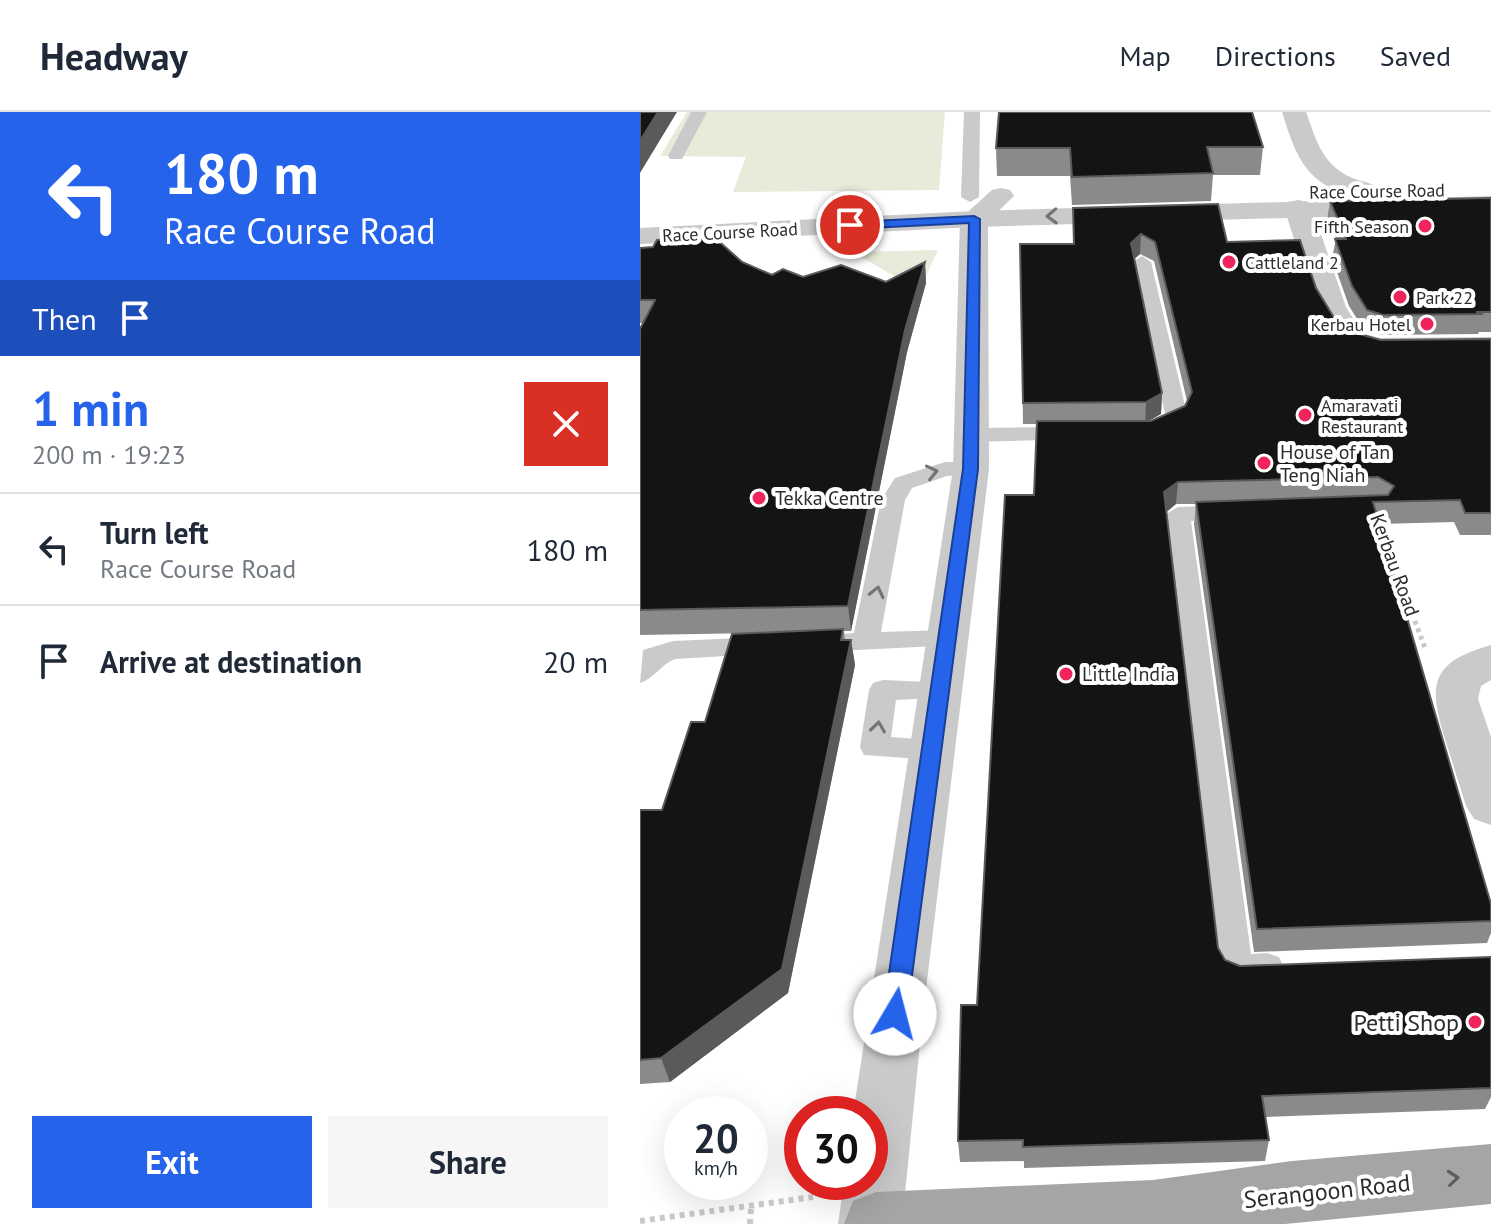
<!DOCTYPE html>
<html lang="en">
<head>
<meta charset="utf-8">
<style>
  body { margin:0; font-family:"PT Sans",sans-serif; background:#f6f6f7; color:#1f2937; height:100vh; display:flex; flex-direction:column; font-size:30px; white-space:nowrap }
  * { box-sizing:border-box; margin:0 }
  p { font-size:26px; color:#747a83 }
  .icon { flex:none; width:44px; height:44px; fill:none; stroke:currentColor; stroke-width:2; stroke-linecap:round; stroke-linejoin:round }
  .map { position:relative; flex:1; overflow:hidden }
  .sheet { display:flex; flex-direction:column; background:#fff; width:640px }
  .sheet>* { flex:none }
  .banner { background:#2563eb; color:#fff; overflow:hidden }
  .speed { position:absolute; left:24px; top:984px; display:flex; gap:16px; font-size:40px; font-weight:700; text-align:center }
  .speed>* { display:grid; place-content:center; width:104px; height:104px; border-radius:50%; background:#fff; box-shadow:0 8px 32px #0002; line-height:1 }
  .speed small { font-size:20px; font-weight:400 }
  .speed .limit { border:12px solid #d22; background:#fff; color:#111 }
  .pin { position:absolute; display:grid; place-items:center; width:68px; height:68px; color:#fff; margin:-34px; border:4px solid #fff; border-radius:50%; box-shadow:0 2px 8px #0007 }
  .me { position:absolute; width:88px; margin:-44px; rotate:8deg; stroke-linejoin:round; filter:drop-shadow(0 0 6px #0008) }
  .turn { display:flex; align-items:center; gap:28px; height:168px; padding:0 32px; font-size:36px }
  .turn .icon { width:104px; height:104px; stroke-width:2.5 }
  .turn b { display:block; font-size:56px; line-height:68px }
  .then { display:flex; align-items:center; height:76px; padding:0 32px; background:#0003; gap:16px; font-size:30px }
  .round { display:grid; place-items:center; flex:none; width:84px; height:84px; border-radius:0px; background:#f6f6f7 }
  .head { display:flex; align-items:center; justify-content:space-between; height:136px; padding:0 32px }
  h1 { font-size:48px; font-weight:700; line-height:60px; color:#2563eb }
  .primary-button { display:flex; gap:16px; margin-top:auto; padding:16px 32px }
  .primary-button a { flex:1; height:92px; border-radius:0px; background:#2563eb; color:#fff; font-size:32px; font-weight:700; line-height:92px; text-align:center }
  .primary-button a+a { background:#f6f6f7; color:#1f2937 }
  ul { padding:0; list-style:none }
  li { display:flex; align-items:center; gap:24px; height:112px; padding:0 32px; border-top:2px solid #e0e1e3 }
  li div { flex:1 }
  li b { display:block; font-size:30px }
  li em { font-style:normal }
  header { display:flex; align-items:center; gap:48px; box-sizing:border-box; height:112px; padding:0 40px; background:#fff; border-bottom:2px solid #e0e1e3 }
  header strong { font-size:38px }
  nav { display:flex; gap:44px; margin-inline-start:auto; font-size:28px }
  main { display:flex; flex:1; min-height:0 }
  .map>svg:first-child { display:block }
  .green { fill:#e7ecda }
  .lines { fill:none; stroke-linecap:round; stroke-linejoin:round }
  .path-far2 { stroke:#cacaca; stroke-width:4; stroke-dasharray:3 3; stroke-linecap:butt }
  .path-far1 { stroke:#cacaca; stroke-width:5; stroke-dasharray:4 4; stroke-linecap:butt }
  .path { stroke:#cacaca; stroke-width:6; stroke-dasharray:5 5; stroke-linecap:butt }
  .service { fill:#cacaca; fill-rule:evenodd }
  .minor { fill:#cacaca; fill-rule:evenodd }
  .tertiary { fill:#cacaca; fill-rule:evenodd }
  .primary { fill:#a5a5a5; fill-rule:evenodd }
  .wall { fill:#8a8a8a; fill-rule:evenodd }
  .shaded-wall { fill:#5a5a5a }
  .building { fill:#141414; stroke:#5a5a5a; stroke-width:2 }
  .oneway { stroke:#747474 }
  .oneway2 { stroke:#5d5d5d }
  .route { fill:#2563eb; stroke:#184099; stroke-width:2 }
  .poi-dot { fill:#f0245d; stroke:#fff; stroke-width:3 }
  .labels { text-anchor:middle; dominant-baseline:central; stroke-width:8; stroke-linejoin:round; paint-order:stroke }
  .far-street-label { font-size:18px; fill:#2d2d2d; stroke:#fff }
  .far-poi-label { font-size:18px; fill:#2d2d2d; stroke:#fff; text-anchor:start }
  .poi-label { font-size:20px; fill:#2d2d2d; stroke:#fff; text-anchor:start }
  .street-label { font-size:20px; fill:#2d2d2d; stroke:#fff }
  .near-poi-label { font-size:24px; fill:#2d2d2d; stroke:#fff; text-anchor:end }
  .near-street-label { font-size:24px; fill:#2d2d2d; stroke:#fff }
</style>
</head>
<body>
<header>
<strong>Headway</strong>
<nav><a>Map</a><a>Directions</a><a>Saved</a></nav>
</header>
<main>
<section class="sheet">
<div class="banner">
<div class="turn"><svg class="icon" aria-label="left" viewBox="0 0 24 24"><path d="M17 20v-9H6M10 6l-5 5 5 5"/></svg><div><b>180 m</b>Race Course Road</div></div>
<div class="then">Then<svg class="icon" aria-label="arrive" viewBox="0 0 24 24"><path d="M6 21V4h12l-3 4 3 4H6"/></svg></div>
</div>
<div class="head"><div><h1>1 min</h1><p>200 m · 19:23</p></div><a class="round" style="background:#d93025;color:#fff"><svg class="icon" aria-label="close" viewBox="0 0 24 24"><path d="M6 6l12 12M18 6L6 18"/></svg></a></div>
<ul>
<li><svg class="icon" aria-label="left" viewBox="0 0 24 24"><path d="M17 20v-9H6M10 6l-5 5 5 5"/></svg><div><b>Turn left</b><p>Race Course Road</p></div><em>180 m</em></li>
<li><svg class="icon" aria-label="arrive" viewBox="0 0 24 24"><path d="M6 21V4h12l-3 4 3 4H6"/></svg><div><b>Arrive at destination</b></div><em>20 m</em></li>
</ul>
<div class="primary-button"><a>Exit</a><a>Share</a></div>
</section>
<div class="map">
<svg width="851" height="1112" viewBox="0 0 851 1112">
  <rect width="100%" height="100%" fill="#fff"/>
  <g class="green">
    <polygon points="47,0 305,0 299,78 93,80 106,45 20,44"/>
    <polygon points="298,138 279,179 213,140"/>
  </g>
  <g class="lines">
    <polyline class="path-far2" points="737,407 742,421"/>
    <polyline class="path-far1" points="741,419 785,536"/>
    <g class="path">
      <polyline points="0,1109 173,1085"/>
      <polyline points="110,1112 111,1095"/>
    </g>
    <g class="service">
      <polygon points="51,0 67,0 42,47 30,47 28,44"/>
      <polygon points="324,0 340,0 339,85 330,90 321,85"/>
      <polygon points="502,144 511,150 547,302 536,319 509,328 498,321 520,309 525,302 493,150"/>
      <polygon points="435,315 446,322 443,327 332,330 321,323 332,316"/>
      <polygon points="305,350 331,350 343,357 339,362 307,364 272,376 265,388 241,520 308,518 318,521 322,527 318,533 176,540 166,537 162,531 166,525 214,521 241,388 255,366"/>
      <path d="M593,393L602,395L605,400L602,405L551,409L611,842L627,841L639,845L644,856L639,867C621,873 602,875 584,869L578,858L526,402L538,395Z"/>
      <path d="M126,525L136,527L140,534L136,541L35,547C20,553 15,566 0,571L3,538L33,529Z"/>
      <polygon points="243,568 311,571 315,578 311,585 256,588 251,625 304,629 308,637 304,645 293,648 224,643 220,635 229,578 233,571"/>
    </g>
    <g class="minor">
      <path d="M642,0H666C677,31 684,57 718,68C727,71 735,71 740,79L736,85C725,87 716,84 705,81C664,70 654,38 642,0Z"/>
      <polygon points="361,76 370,78 374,84 348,109 349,357 283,902 262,1112 198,1112 204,1070 230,1070 230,1002 213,1002 313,357 320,107 352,78"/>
      <polygon points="658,88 668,90 672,96 706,195 722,221 739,226 851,225 851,245 737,246 699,235 676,195 644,96 648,90"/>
      <path d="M851,533V568L841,574L838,587L851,625V713L834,707L826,694C819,672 812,649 805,627C788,573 790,550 851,533Z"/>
    </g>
    <polygon class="tertiary" points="851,84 851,100 334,115 0,132 0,116 334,99"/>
    <polygon class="primary" points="851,1032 851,1092 645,1112 204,1112 213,1089 236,1080 513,1068 652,1049"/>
  </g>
  <g class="wall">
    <polygon points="623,35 620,63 573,63 571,89 432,93 430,64 357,64 356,36"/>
    <polygon points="851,86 851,220 839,220 838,222 739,223 724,218 709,194 692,146 696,127 687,108 690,89"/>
    <path d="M433,96L587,130L676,176L701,217L741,228L851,227V423H820L814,410L739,412L851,809V821L847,831L614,840L554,412L556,392H536L527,400L578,836L585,848L600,854L851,845V985L845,997L625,1005L629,1028L625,1049L384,1056V1049L320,1050L318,1029L337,893L394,383L397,312H383L380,132H433ZM500,142L514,149L547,289L545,294L511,309H508L521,302L522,281L494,147Z"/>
    <polygon points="0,136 102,150 132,163 246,170 285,150 286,171 267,240 211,519 204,519 205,528 211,528 215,553 148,881 30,970 0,972 0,698 22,698 65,610 114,521 0,523 0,217 3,211 0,211"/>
  </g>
  <g class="shaded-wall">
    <polygon points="18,0 37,0 0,61 0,29"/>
    <polygon points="501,122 500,142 490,151 491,131"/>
    <polygon points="285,150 286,171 267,240 211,519 208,494 265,218"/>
    <polygon points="522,281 521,302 505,311 506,290"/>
    <polygon points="538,370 536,392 523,402 524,380"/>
    <polygon points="211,528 215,553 148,881 30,970 21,946"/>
  </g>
  <g class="building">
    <polygon points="0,0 18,0 0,29"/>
    <polygon points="359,0 612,0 623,35 567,35 573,61 432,65 430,36 356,36"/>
    <polygon points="851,86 851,200 836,200 843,202 743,203 727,198 712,174 695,127 706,127 690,89"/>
    <polygon points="578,92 587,130 660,128 676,176 701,217 741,228 851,227 851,401 825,401 820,388 733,390 851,792 851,809 617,817 556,390 748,383 754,374 738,365 538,370 524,380 578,836 585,848 600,854 851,845 851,976 622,984 629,1028 383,1035 383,1028 318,1029 321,893 337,893 365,383 394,383 397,309 511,309 545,294 552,280 515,130 501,122 491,131 522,281 506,290 383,291 380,132 434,132 433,96"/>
    <polygon points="73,124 102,150 132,163 143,157 163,165 201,153 246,170 285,150 265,218 208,494 0,498 0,217 15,188 0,188 0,136 13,135 17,128"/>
    <polygon points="203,517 201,528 211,528 142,857 21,946 0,948 0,698 22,698 51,610 65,610 92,522"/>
  </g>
  <defs><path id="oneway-chevron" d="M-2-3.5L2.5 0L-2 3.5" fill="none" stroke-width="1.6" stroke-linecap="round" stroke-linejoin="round" transform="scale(2)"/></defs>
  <g class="oneway">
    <use href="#oneway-chevron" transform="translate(412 104) rotate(178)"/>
    <use href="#oneway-chevron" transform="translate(292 360) rotate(-13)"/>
    <use href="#oneway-chevron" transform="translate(237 480) rotate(-77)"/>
    <use href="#oneway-chevron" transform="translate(238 615) rotate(-82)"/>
  </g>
  <use class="oneway2" href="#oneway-chevron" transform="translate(813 1066) rotate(-5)"/>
  <polygon class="route" points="334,104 340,107 338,357 267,902 263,909 255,912 247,909 243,902 323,357 329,111 210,117 204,113 210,110"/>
  <g class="poi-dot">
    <circle cx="785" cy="114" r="8"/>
    <circle cx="589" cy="150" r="8"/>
    <circle cx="760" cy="185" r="8"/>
    <circle cx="787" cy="212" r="8"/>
    <circle cx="665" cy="303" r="8"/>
    <circle cx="624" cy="351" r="8"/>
    <circle cx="119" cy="386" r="8"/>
    <circle cx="426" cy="562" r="8"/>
    <circle cx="835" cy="910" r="8"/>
  </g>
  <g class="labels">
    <g class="far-street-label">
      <text transform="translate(737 79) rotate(-1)">Race Course Road</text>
      <text transform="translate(90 120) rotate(-3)">Race Course Road</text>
    </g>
    <g class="far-poi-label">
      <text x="769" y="114" text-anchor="end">Fifth Season</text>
      <text x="605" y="150">Cattleland 2</text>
      <text x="776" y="185">Park 22</text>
      <text x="771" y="212" text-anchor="end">Kerbau Hotel</text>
      <text x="681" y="293">Amaravati<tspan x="681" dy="21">Restaurant</tspan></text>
    </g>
    <g class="poi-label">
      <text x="640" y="340">House of Tan<tspan x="640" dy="23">Teng Niah</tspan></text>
      <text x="135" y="386">Tekka Centre</text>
      <text x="442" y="562">Little India</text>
    </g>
    <g class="street-label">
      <text transform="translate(755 453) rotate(70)">Kerbau Road</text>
    </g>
    <g class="near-poi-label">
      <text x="819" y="910">Petti Shop</text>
    </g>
    <g class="near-street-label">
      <text transform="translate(687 1079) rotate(-6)">Serangoon Road</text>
    </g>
  </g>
</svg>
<div class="speed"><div>20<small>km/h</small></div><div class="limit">30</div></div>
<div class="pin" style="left:210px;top:113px;background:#d93025"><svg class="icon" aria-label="arrive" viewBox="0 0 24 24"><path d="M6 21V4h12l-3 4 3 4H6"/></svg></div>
<svg class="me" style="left:255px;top:902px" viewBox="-20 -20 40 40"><circle r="19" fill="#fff"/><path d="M0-13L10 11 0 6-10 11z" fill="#2563eb"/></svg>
</div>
</main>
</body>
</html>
